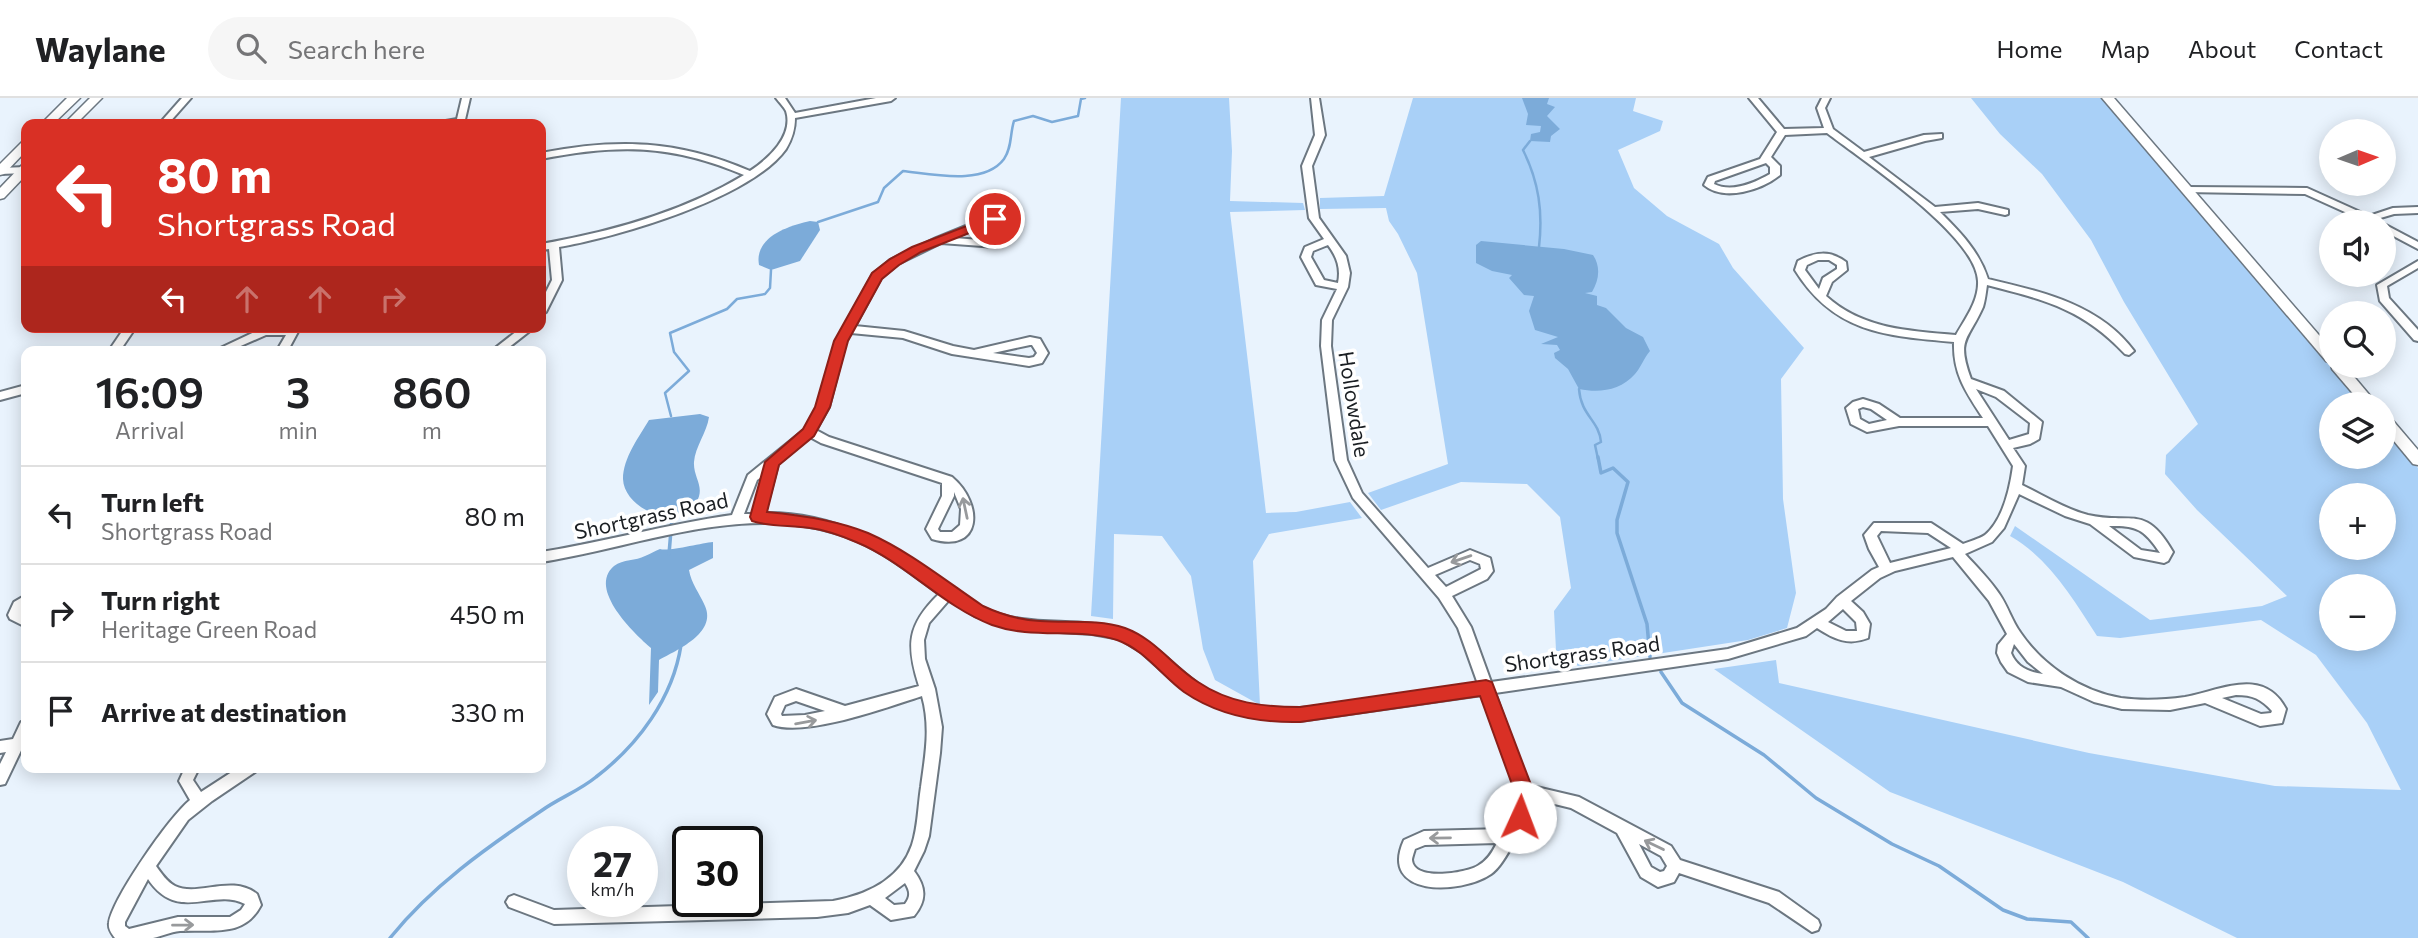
<!DOCTYPE html>
<html lang="en">
<head>
<meta charset="utf-8">
<style>
  body { margin:0; font-family:Commissioner,sans-serif; background:#f6f6f6; color:#202124; height:100vh; display:flex; flex-direction:column; font-size:26px; white-space:nowrap }
  * { box-sizing:border-box; margin:0 }
  p { font-size:23px; color:#757577 }
  .icon { flex:none; width:38px; height:38px; fill:none; stroke:currentColor; stroke-width:2; stroke-linecap:round; stroke-linejoin:round }
  .map { position:relative; flex:1; overflow:hidden }
  .details { position:absolute; left:21px; top:248px; width:525px; height:427px; display:flex; flex-direction:column; background:#fff; border-radius:14px; box-shadow:0 4px 18px #0003 }
  .details>* { flex:none }
  .top-card { position:absolute; left:21px; top:21px; width:525px; height:214px; border-radius:14px; box-shadow:0 4px 18px #0003; background:#d93025; color:#fff; overflow:hidden }
  .needle { width:46px; rotate:88deg }
  .fabs { position:absolute; left:2319px; top:21px; display:grid; gap:14px }
  .fabs a { display:grid; place-items:center; width:77px; height:77px; border-radius:50%; background:#fff; box-shadow:0 4px 18px #0003; font-size:35px }
  .speed { position:absolute; left:567px; top:728px; display:flex; gap:14px; font-size:35px; font-weight:700; text-align:center }
  .speed>* { display:grid; place-content:center; width:91px; height:91px; border-radius:50%; background:#fff; box-shadow:0 4px 18px #0003; line-height:1 }
  .speed small { font-size:18px; font-weight:400 }
  .speed .limit { border:4px solid #111; border-radius:10px; background:#fff; color:#111 }
  .pin { position:absolute; display:grid; place-items:center; width:60px; height:60px; color:#fff; margin:-30px; border:4px solid #fff; border-radius:50%; box-shadow:0 2px 7px #0007 }
  .me { position:absolute; width:77px; margin:-38px; rotate:2deg; stroke-linejoin:round; filter:drop-shadow(0 0 5px #0008) }
  .turn { display:flex; align-items:center; gap:24px; height:147px; padding:0 21px; font-size:32px }
  .turn .icon { width:91px; height:91px; stroke-width:2.5 }
  .turn b { display:block; font-size:49px; line-height:60px }
  .lanes { display:flex; align-items:center; height:66px; padding:0 21px; background:#0003; justify-content:center; gap:35px; direction:ltr }
  .lanes .off { opacity:.35 }
  .eta { display:flex; justify-content:space-evenly; align-items:center; height:119px; text-align:center }
  .eta b { font-size:42px; font-weight:600; line-height:49px }
  ul { padding:0; list-style:none }
  li { display:flex; align-items:center; gap:21px; height:98px; padding:0 21px; border-top:2px solid #e0e0e0 }
  li div { flex:1 }
  li b { display:block; font-size:26px }
  li em { font-style:normal }
  header { display:flex; align-items:center; gap:42px; box-sizing:border-box; height:98px; padding:0 35px; background:#fff; border-bottom:2px solid #e0e0e0 }
  header strong { font-size:33px }
  nav { display:flex; gap:38px; margin-inline-start:auto; font-size:24px }
  .search { width:490px; height:63px; background:#f6f6f6; display:flex; align-items:center; gap:18px; box-sizing:border-box; padding:0 24px; border-radius:38px; color:#757577; font-size:26px }
  .map>svg:first-child { display:block }
  .green { fill:#a9d0f7; fill-rule:evenodd }
  .water { fill:#7cabd9 }
  .lines { fill:none; stroke-linecap:round; stroke-linejoin:round }
  .stream-far1 { stroke:#7cabd9; stroke-width:2.5 }
  .stream { stroke:#7cabd9; stroke-width:3.5 }
  .minor-casing { stroke:#6c7781; stroke-width:4 }
  .tertiary-casing { stroke:#6c7781; stroke-width:3 }
  .minor { fill:#fff; fill-rule:evenodd }
  .tertiary { fill:#fff; fill-rule:evenodd }
  .oneway { stroke:#989a9c }
  .route { fill:#d93025; stroke:#8d1f18; stroke-width:2 }
  .labels { text-anchor:middle; dominant-baseline:central; stroke-width:7; stroke-linejoin:round; paint-order:stroke }
  .street-label { font-size:21px; fill:#1a1e22; stroke:#fff }
</style>
</head>
<body>
<header>
<strong>Waylane</strong>
<div class="search"><svg class="icon" aria-label="search" viewBox="0 0 24 24"><circle cx="10" cy="10" r="6"/><path d="M15 15l6 6"/></svg>Search here</div>
<nav><a>Home</a><a>Map</a><a>About</a><a>Contact</a></nav>
</header>
<div class="map">
<svg width="2418" height="840" viewBox="0 0 2418 840">
  <rect width="100%" height="100%" fill="#e9f3fd"/>
  <g class="green">
    <polygon points="1121,0 1229,0 1232,53 1230,103 1303,105 1305,112 1230,114 1266,415 1296,414 1350,404 1362,420 1269,436 1253,463 1260,607 1215,582 1203,551 1191,478 1162,438 1114,436 1113,521 1091,518"/>
    <polygon points="1413,0 1636,0 1633,13 1663,23 1660,33 1618,52 1634,90 1667,118 1719,146 1733,170 1804,250 1781,281 1783,401 1796,495 1787,530 1748,542 1578,568 1556,552 1554,513 1571,490 1560,419 1527,386 1461,384 1381,412 1368,395 1448,366 1417,175 1398,136 1389,123 1386,110 1320,111 1320,100 1384,98"/>
    <path d="M1971,0H2104L2364,306H2331V359H2384V329L2418,370V840H2237L2123,784L1890,694L1714,571L1776,562L1779,585L2089,655L2275,688L2401,692L2367,625L2316,557L2261,522L2120,540L2097,538C2073,501 2049,460 2010,438L2015,428L2150,522L2262,508L2287,498L2197,412L2165,376L2166,357L2198,326L2124,204L2091,142L2042,76L2000,36ZM2331,397H2384V450H2331ZM2331,488H2384V541H2331Z"/>
  </g>
  <g class="water">
    <polygon points="1522,0 1549,0 1547,6 1555,9 1547,18 1560,31 1551,38 1550,44 1530,43 1531,36 1540,34 1541,28 1526,27 1528,16"/>
    <path d="M810,123L818,124L820,132L800,163L771,172L759,167C754,139 788,128 810,123Z"/>
    <path d="M1481,143L1564,151L1593,157C1601,169 1599,182 1592,194L1585,195L1597,198V207L1606,210L1626,230L1643,239L1650,253C1644,260 1640,271 1635,276C1620,293 1599,295 1579,291L1568,271L1555,260L1554,255L1560,252L1557,247L1541,246L1558,239L1535,232L1529,213L1534,198L1524,197L1509,180L1512,177L1492,173L1476,165V147Z"/>
    <path d="M700,316L709,319C707,334 695,349 694,364C693,380 706,389 696,405C677,434 624,411 623,381C623,360 639,339 649,322Z"/>
    <path d="M713,444V460L689,472C691,485 700,496 705,508C717,535 677,552 659,562L658,594L649,607L651,550C635,536 587,491 614,468C623,461 636,463 645,458C651,456 654,453 660,451C668,454 701,445 713,444Z"/>
  </g>
  <g class="lines">
    <g class="stream-far1">
      <path d="M1530,43L1523,52C1539,84 1543,114 1539,149"/>
      <path d="M818,124L878,104L884,90L903,73C932,76 984,88 1004,61C1012,50 1010,35 1014,23L1033,18L1052,24L1078,18L1081,1L1085,0"/>
      <path d="M1579,291C1581,318 1599,322 1601,344L1595,347L1598,361"/>
      <polyline points="671,318 665,295 689,273 674,254 670,235 727,211 737,201 765,196 770,190 771,172"/>
    </g>
    <g class="stream">
      <polyline points="1598,359 1601,375 1613,370 1628,384 1617,422 1617,435 1647,526 1650,559"/>
      <polyline points="669,456 672,420"/>
      <polyline points="1661,574 1682,605 1764,657 1816,700 1892,746 1939,768 2003,812 2027,821 2071,824 2088,840"/>
      <path d="M390,840C432,788 486,750 541,713C559,700 579,693 596,679C638,647 673,600 681,547"/>
    </g>
    <defs>
      <g id="minor">
        <polygon points="182,0 191,0 168,26 159,26"/>
        <polygon points="462,0 470,0 464,26 439,26 440,24 457,21"/>
        <path d="M776,0H785L795,15L876,0H895L891,3L795,20C795,31 792,41 786,51C751,100 618,139 559,149L562,182L546,214L541,217V204L552,182L549,151L541,152V146C610,134 683,114 744,77C671,46 617,46 541,61V55C617,40 678,42 750,73C768,61 794,38 786,13C784,9 779,4 776,0Z"/>
        <path d="M1311,0H1319L1325,37L1312,68L1319,120L1346,158L1350,175L1348,189L1332,222L1331,248L1347,362L1362,395L1428,470L1470,452L1490,460L1493,473L1487,481L1452,498L1471,529L1491,584L1728,551L1797,530L1826,511L1837,499L1872,472L1879,469L1869,451L1864,437L1874,425H1931L1963,446C1970,443 1979,441 1985,437C2003,422 2010,390 2013,368L1988,328H1899L1867,334L1851,326L1846,310L1853,304L1863,301L1879,306L1900,320H1983C1966,294 1953,276 1954,244C1886,238 1834,235 1795,172L1798,163C1815,154 1830,152 1846,164L1847,172L1832,184L1826,198C1862,231 1909,233 1956,237C1965,221 1979,203 1978,183C1976,137 1862,62 1827,35L1785,37L1771,59L1780,68V77C1762,92 1724,104 1704,87L1708,79L1760,61L1777,34L1749,0H1758L1784,31L1824,30L1817,10L1822,0H1830L1825,10L1833,31L1864,54L1924,37L1942,36V40L1925,43L1869,59L1935,109L1978,105L2008,112V116L2005,117L1978,111L1940,114C1960,134 1979,153 1988,181C2042,194 2099,206 2134,253L2129,257L2125,256C2083,211 2045,202 1987,187C1986,194 1985,203 1983,209C1968,243 1956,240 1971,281L2004,293L2042,324L2039,341L2030,346L2013,350L2025,368L2022,387C2043,397 2065,411 2088,417C2131,427 2145,405 2173,454L2168,463L2164,465L2134,459L2090,426L2065,418L2019,396L2004,430L1992,444L1965,456C1977,469 1990,482 2000,497C2008,509 2012,523 2020,534C2043,568 2081,593 2121,600C2142,603 2164,602 2185,599C2220,593 2263,568 2286,611L2282,625L2260,628L2205,605L2170,612L2122,611L2094,604L2061,589L2028,584L2008,574L2001,564L1997,555L1998,547L2007,536L1989,503L1953,459L1895,473L1880,480L1851,503L1863,514L1870,526L1868,540C1848,548 1834,541 1817,530L1806,538L1728,561L1495,595L1528,687L1579,699L1671,748L1680,762L1779,794L1818,822L1820,827L1818,832L1812,834L1769,805L1679,775L1674,784L1658,789L1641,779L1617,735L1571,710L1530,700C1528,718 1506,766 1491,776C1460,797 1378,799 1404,742L1424,733L1504,731L1514,710L1516,692L1482,597L1300,623L1251,619L1220,610L1201,601L1172,582L1141,554L1120,541L1092,536L1014,531L975,518L949,502L929,525L924,542L925,561L935,591L942,629L940,655L929,738L924,753L914,773C926,789 927,802 914,818L891,822L870,807L848,815L817,819L554,826L509,809L506,804L509,799L514,797L554,812L833,803C866,797 900,782 912,747C918,729 918,708 921,689C925,658 931,630 922,598C888,609 806,639 773,627L767,616L775,599L796,591L845,608L919,588C906,547 907,527 939,496C913,477 888,457 859,444C756,398 645,448 541,464V454C605,444 667,426 732,417L748,377L805,331L817,309L836,243L873,176L890,162L936,140L985,120H1005L1010,126L1008,142L996,149L941,145L898,166L881,180L855,228L904,233L953,248L974,252L1030,239L1040,241L1048,255L1042,265L1029,268L952,256L903,240L851,235L846,243L829,309L816,332L829,339L952,379C984,406 982,456 932,441L926,431L942,398V385L821,345L810,339L778,366L765,415C841,414 893,451 954,490C963,497 973,505 984,510C1027,531 1075,518 1120,531C1157,542 1178,576 1211,594C1263,620 1318,609 1373,601C1408,596 1443,591 1478,586L1458,530L1439,500L1353,400L1335,362L1321,248L1322,222L1337,191L1316,187L1301,159L1305,149L1324,141L1309,120L1302,68L1315,37ZM1766,65L1770,69V76C1754,85 1732,95 1714,86L1715,83ZM989,125L1000,126L999,139L994,143L954,140ZM1328,147C1337,159 1341,170 1338,185L1324,182L1311,159L1313,153ZM1818,162H1829L1837,167V171L1823,180L1819,191L1805,172L1807,167ZM1030,247H1032L1037,255L1034,259L1029,260L993,255ZM1976,291L1996,299L2030,325L2029,336L2009,342ZM1863,309L1871,311L1887,322L1869,326L1860,321L1858,311ZM763,378L753,416H744L757,382ZM954,394L961,411L960,427L952,434H940L938,431L954,398ZM2109,428C2137,427 2145,432 2160,455L2141,452ZM1881,433L1928,435L1951,450L1890,465L1877,438ZM1470,462L1480,466L1481,471L1446,489L1435,477ZM1843,511L1856,524L1857,533H1846L1828,524ZM2014,546L2028,564L2043,576C2028,574 2017,569 2011,555ZM2236,597C2253,597 2261,601 2272,613L2271,615L2261,616L2222,600ZM796,603L825,613L805,617L782,618L781,616L785,607ZM1497,745C1493,753 1488,762 1479,767C1468,775 1414,784 1412,762C1412,760 1414,754 1415,751L1425,747ZM1639,746L1661,758L1667,768L1664,773L1660,774L1651,769ZM905,785C910,793 911,798 905,806L894,807L885,800Z"/>
        <polygon points="26,69 26,75 0,76 0,70"/>
        <polygon points="2187,89 2307,90 2369,118 2393,110 2418,109 2418,115 2394,116 2377,121 2380,124 2367,124 2305,96 2184,94 2184,90"/>
        <polygon points="2384,126 2418,144 2418,151 2384,133"/>
        <polygon points="2418,163 2418,170 2387,188 2389,200 2418,232 2418,243 2414,242 2380,203 2377,187"/>
        <polygon points="125,229 136,229 119,254 108,254"/>
        <polygon points="265,229 300,230 287,254 276,254 286,237 266,237 227,254 212,254"/>
        <polygon points="522,229 535,229 503,254 490,254"/>
        <polygon points="26,287 26,295 0,302 0,294"/>
        <polygon points="26,497 26,509 22,515 26,517 26,529 10,521 8,517 14,504"/>
        <polygon points="26,622 26,642 5,686 0,687 0,666 6,654 0,655 0,643 13,641 21,624"/>
        <path d="M185,670H199L193,682L201,694L238,670H257L255,674L212,703L188,722L156,768C161,775 167,784 175,788C198,799 232,776 257,796L261,807C244,840 213,831 180,833C170,834 162,838 153,840C141,840 127,840 115,840C112,836 108,831 109,825C112,801 170,718 190,702L179,683ZM148,781C178,826 213,789 245,806L241,812L230,819H178L129,831L125,828V824Z"/>
      </g>
      <g id="tertiary">
        <polygon points="67,0 80,0 53,26 41,26"/>
        <polygon points="90,0 102,0 76,26 64,26"/>
        <polygon points="2102,0 2114,0 2331,251 2331,265 2326,263"/>
        <polygon points="22,44 26,44 26,53 4,76 0,77 0,66"/>
        <polygon points="26,66 26,77 4,100 0,101 0,90 22,67"/>
        <polygon points="2331,266 2345,268 2377,306 2362,306 2332,271"/>
        <polygon points="2384,317 2389,318 2418,352 2418,367 2413,366 2384,331"/>
      </g>
    </defs>
    <use href="#minor" class="minor-casing"/>
    <use href="#tertiary" class="tertiary-casing"/>
    <use href="#minor" class="minor"/>
    <use href="#tertiary" class="tertiary"/>
  </g>
  <defs><path id="oneway-shaft" d="M-6 0H5M1.5-3L5.5 0L1.5 3" fill="none" stroke-width="1.6" stroke-linecap="round" stroke-linejoin="round" transform="scale(1.75)"/></defs>
  <g class="oneway">
    <use href="#oneway-shaft" transform="translate(965 410) rotate(-102)"/>
    <use href="#oneway-shaft" transform="translate(1461 461) rotate(161)"/>
    <use href="#oneway-shaft" transform="translate(806 624) rotate(-10)"/>
    <use href="#oneway-shaft" transform="translate(1440 740) rotate(179)"/>
    <use href="#oneway-shaft" transform="translate(1654 747) rotate(-154)"/>
    <use href="#oneway-shaft" transform="translate(183 827) rotate(-1)"/>
  </g>
  <path class="route" d="M995,117L1002,121L1000,123L921,154L899,167L882,181L848,243L830,309L814,338L779,367L767,414C801,417 836,422 868,435C909,453 946,483 983,508C1000,516 1020,522 1040,523C1069,525 1097,521 1125,530C1155,541 1172,567 1198,584C1229,605 1263,609 1300,609L1486,582L1492,584L1533,692V705L1527,725L1520,728L1513,725C1509,716 1514,703 1514,692L1480,598L1300,624C1259,625 1219,618 1184,594C1161,577 1145,552 1117,542C1077,529 1034,542 992,527C942,508 905,464 856,444C842,438 825,432 810,430C791,427 770,429 752,423L750,419L765,364L803,331L815,309L834,243L872,175L890,161L912,149Z"/>
  <g class="labels">
    <g class="street-label">
      <text transform="translate(1355 306) rotate(81)">Hollowdale</text>
      <text transform="translate(651 417) rotate(-12)">Shortgrass Road</text>
      <text transform="translate(1582 555) rotate(-8)">Shortgrass Road</text>
    </g>
  </g>
</svg>
<div class="fabs">
<a><svg class="needle" viewBox="-14 -14 28 28"><path d="M0-13l5 13h-10z" fill="#e53935"/><path d="M0 13l5-13h-10z" fill="#757577"/></svg></a>
<a><svg class="icon" aria-label="sound" viewBox="0 0 24 24"><path d="M4 9h4l5-4v14l-5-4H4zM17 9q2 3 0 6"/></svg></a>
<a><svg class="icon" aria-label="search" viewBox="0 0 24 24"><circle cx="10" cy="10" r="6"/><path d="M15 15l6 6"/></svg></a>
<a><svg class="icon" aria-label="layers" viewBox="0 0 24 24"><path d="M12 4l9 5-9 5-9-5zM3 14l9 5 9-5"/></svg></a>
<a>+</a>
<a>−</a>
</div>
<div class="speed"><div>27<small>km/h</small></div><div class="limit">30</div></div>
<div class="pin" style="left:995px;top:121px;background:#d93025"><svg class="icon" aria-label="arrive" viewBox="0 0 24 24"><path d="M6 21V4h12l-3 4 3 4H6"/></svg></div>
<svg class="me" style="left:1520px;top:719px" viewBox="-20 -20 40 40"><circle r="19" fill="#fff"/><path d="M0-13L10 11 0 6-10 11z" fill="#d93025"/></svg>
<div class="top-card">
<div class="turn"><svg class="icon" aria-label="left" viewBox="0 0 24 24"><path d="M17 20v-9H6M10 6l-5 5 5 5"/></svg><div><b>80 m</b>Shortgrass Road</div></div>
<div class="lanes"><svg class="icon" aria-label="left" viewBox="0 0 24 24"><path d="M17 20v-9H6M10 6l-5 5 5 5"/></svg><svg class="icon off" aria-label="ahead" viewBox="0 0 24 24"><path d="M12 20V5M6 11l6-6 6 6"/></svg><svg class="icon off" aria-label="ahead" viewBox="0 0 24 24"><path d="M12 20V5M6 11l6-6 6 6"/></svg><svg class="icon off" aria-label="right" viewBox="0 0 24 24"><path d="M7 20v-9h11M14 6l5 5-5 5"/></svg></div>
</div>
<section class="details">
<div class="eta">
<div><b>16:09</b><p>Arrival</p></div>
<div><b>3</b><p>min</p></div>
<div><b>860</b><p>m</p></div>
</div>
<ul>
<li><svg class="icon" aria-label="left" viewBox="0 0 24 24"><path d="M17 20v-9H6M10 6l-5 5 5 5"/></svg><div><b>Turn left</b><p>Shortgrass Road</p></div><em>80 m</em></li>
<li><svg class="icon" aria-label="right" viewBox="0 0 24 24"><path d="M7 20v-9h11M14 6l5 5-5 5"/></svg><div><b>Turn right</b><p>Heritage Green Road</p></div><em>450 m</em></li>
<li><svg class="icon" aria-label="arrive" viewBox="0 0 24 24"><path d="M6 21V4h12l-3 4 3 4H6"/></svg><div><b>Arrive at destination</b></div><em>330 m</em></li>
</ul>
</section>
</div>
</body>
</html>
